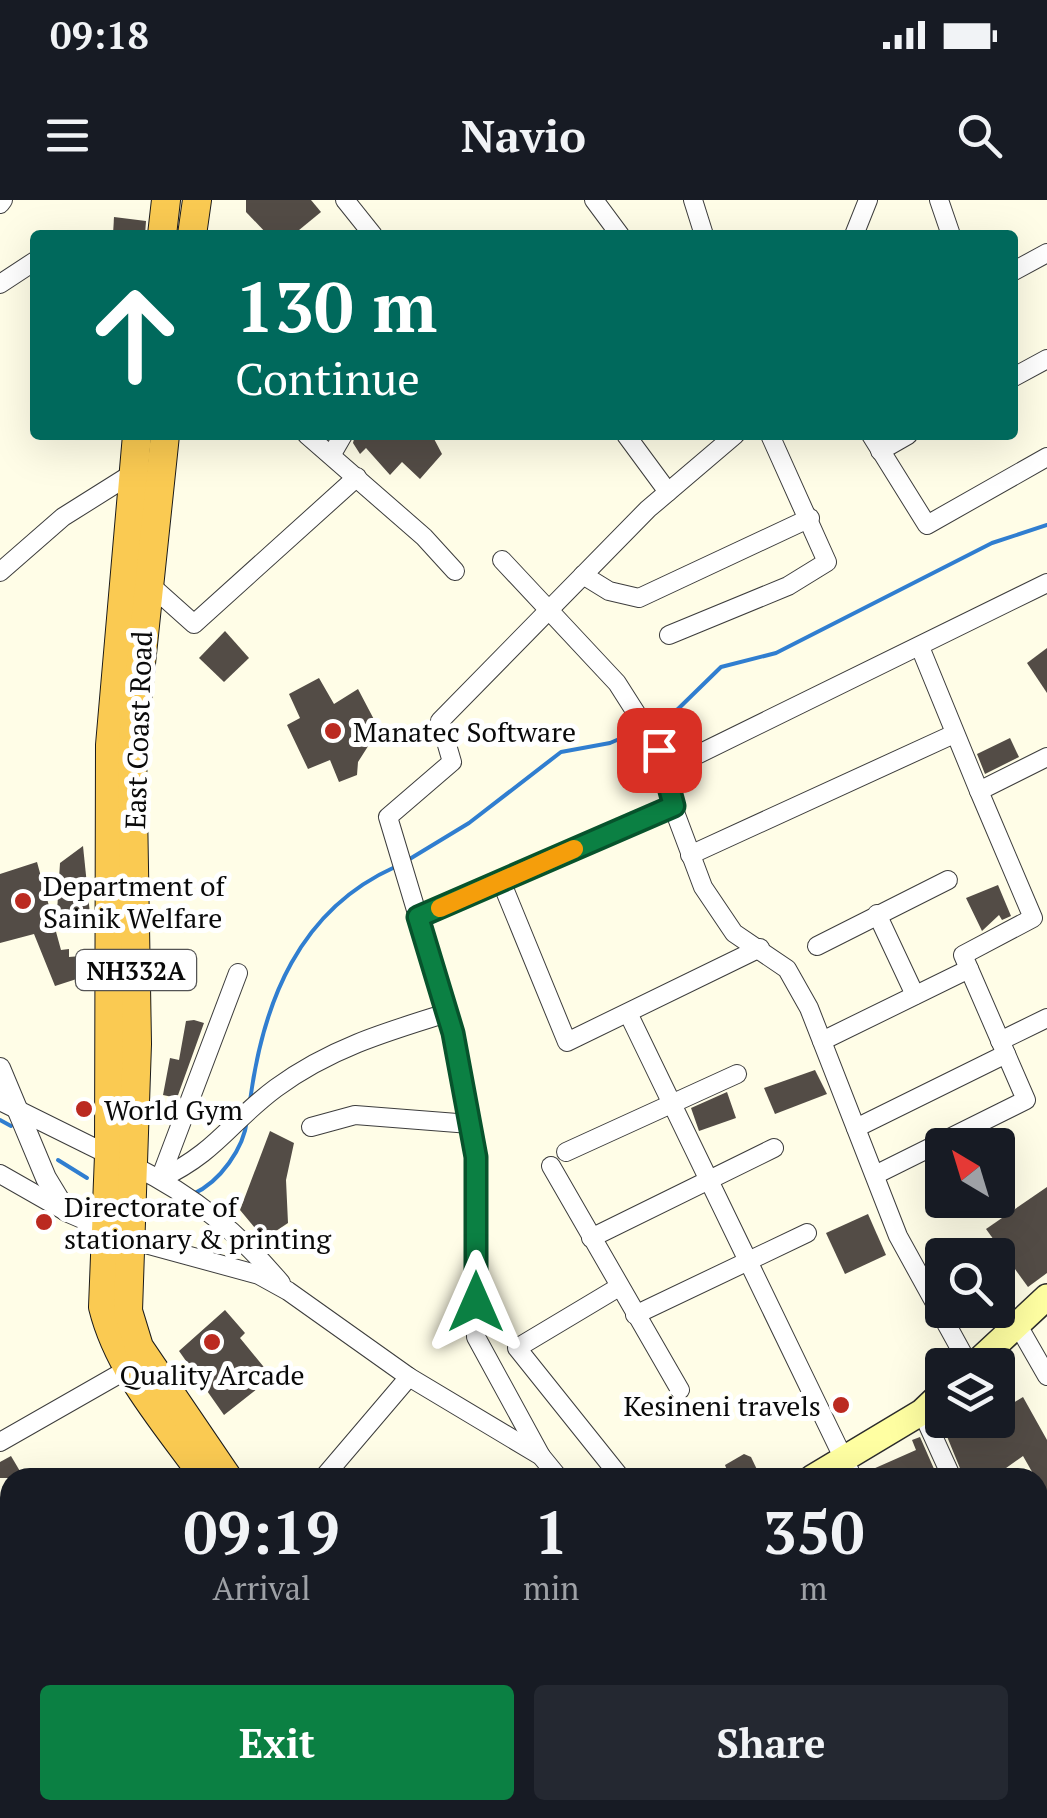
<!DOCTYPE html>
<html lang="en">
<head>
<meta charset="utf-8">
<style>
  body { margin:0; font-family:"PT Serif",serif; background:#242831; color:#f1f3f6; height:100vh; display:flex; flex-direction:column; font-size:38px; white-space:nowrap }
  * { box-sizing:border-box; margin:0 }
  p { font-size:32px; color:#9ea1a6 }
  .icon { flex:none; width:55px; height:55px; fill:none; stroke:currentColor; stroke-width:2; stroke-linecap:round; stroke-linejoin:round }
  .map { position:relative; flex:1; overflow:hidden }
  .side { position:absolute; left:0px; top:1268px; width:1048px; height:352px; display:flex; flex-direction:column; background:#171b24; border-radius:30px 30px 0 0; box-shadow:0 10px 40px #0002 }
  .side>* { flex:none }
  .hud { position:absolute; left:30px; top:30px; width:988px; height:210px; border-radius:10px; box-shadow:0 10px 40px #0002; background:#00695c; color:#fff; overflow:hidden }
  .needle { width:65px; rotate:322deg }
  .controls { position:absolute; left:925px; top:928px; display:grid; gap:20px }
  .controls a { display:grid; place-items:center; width:90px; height:90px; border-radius:10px; background:#171b24; box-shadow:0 10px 40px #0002; font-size:50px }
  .pin { position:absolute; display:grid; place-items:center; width:85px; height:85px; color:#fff; margin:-42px; border-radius:20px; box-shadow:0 5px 15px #0006 }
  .me { position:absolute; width:110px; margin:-55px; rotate:0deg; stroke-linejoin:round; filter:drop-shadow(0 0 8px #0008) }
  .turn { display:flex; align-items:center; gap:35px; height:210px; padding:0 40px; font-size:45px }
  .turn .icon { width:130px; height:130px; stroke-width:2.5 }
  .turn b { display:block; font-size:70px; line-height:85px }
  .eta { display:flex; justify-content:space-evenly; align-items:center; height:170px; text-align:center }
  .eta b { font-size:60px; font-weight:800; line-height:70px }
  .primary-button { display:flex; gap:20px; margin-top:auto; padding:20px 40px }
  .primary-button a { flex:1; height:115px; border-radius:10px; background:#0b8043; color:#fff; font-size:40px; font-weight:800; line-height:115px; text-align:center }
  .primary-button a+a { background:#242831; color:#f1f3f6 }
  .status { display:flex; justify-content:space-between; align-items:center; height:70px; padding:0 50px; background:#171b24; direction:ltr }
  .status svg { height:28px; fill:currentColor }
  header { display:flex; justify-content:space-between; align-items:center; height:130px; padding:0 40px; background:#171b24; font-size:45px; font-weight:800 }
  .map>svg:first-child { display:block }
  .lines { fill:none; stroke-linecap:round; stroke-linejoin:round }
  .stream { stroke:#307ed0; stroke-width:4 }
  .building { fill:#534c46 }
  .minor-casing { stroke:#3d3d3d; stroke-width:20 }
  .tertiary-casing { stroke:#3d3d3d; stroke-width:22 }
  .secondary-casing { stroke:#2c2c2c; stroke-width:28 }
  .primary-casing { stroke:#1b1b1b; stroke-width:30 }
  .trunk-casing { stroke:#1b1b1b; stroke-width:30 }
  .minor { stroke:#fff; stroke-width:18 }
  .tertiary { stroke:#fff; stroke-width:20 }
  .secondary { stroke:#ffffa2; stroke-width:25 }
  .primary { stroke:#fce759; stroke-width:28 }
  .trunk { stroke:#faca52; stroke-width:28 }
  .route-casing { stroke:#07532c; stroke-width:25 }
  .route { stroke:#0b8043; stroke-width:18 }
  .slow { stroke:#f59e0b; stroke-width:18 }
  .poi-dot { fill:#bb2a20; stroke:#fff; stroke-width:4 }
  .labels { text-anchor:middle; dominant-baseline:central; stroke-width:10; stroke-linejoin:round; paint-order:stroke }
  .shield { fill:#fff; stroke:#545454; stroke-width:2.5 }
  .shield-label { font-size:25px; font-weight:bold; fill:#0a0a0a }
  .street-label { font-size:28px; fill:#0a0a0a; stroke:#fff }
  .poi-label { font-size:28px; fill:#0a0a0a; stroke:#fff; text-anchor:start }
</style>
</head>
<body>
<div class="status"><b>09:18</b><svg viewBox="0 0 49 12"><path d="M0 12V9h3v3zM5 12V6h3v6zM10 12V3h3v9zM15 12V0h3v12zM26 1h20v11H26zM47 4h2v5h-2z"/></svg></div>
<header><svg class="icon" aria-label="menu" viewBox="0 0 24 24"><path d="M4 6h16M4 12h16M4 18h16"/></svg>Navio<svg class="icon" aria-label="search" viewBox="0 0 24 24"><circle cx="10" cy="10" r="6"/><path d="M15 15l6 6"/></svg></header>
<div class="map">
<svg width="1047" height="1618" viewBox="0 0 1047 1618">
  <rect width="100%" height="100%" fill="#fffde7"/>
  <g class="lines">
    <g class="stream">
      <polyline points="648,525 678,509 721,467 776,453 992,343 1047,325"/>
      <polyline points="408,660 469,623 561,552 610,543 640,530"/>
      <path d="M250,901C263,802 299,710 395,667"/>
      <polyline points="0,920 11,926"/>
      <polyline points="58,960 87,978"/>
      <path d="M193,994C220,982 244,948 247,920"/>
      <polyline points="148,1014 180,1000"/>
    </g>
  </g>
  <g class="building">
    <polygon points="246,0 311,0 321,12 293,35 268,35 246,12"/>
    <polygon points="114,17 146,21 145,35 113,35"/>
    <polygon points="355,235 432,235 442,254 420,279 402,262 390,275 366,248 360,254 353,243"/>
    <polygon points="225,431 249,458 224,482 199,458"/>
    <polygon points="1047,448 1047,493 1027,463"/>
    <polygon points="319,478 334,504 358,489 379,529 358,562 357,575 339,582 330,560 308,569 287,525 300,518 289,494"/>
    <polygon points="1010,538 1019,557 985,574 977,554"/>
    <polygon points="83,646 91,724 56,728 60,663"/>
    <polygon points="37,662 61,750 69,749 69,757 92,755 92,774 55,786 34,734 0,743 0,674"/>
    <polygon points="998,685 1011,716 1002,720 999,715 982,731 966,698"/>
    <polygon points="194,820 204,823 177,898 163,895 170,858 179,860 186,821"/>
    <polygon points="815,870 827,894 775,914 764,888"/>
    <polygon points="727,892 736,918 699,931 691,908"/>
    <polygon points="270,931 294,943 286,980 288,1023 264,1039 240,1010"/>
    <polygon points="1047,987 1047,1073 1028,1087 986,1029"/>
    <polygon points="868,1014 886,1055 845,1074 826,1033"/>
    <polygon points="225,1110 245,1133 240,1138 272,1177 224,1215 179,1151"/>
    <polygon points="1023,1197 1047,1240 1047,1298 1023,1256 992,1278 964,1278 946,1234 981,1220 1003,1220 998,1212"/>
    <polygon points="920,1237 938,1278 865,1278 864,1273 916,1250 912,1240"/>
    <polygon points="744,1254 751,1257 761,1278 730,1278 725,1265"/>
    <polygon points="11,1256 24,1278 0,1278 0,1262"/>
  </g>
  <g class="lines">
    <defs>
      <g id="minor">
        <polyline points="345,0 373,35"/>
        <polyline points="594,0 620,35"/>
        <polyline points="693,0 704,35"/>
        <polyline points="939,0 951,35"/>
        <polyline points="0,4 3,0"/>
        <polyline points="854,35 868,0"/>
        <polyline points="1012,72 1047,53"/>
        <polyline points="0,84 35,61"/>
        <polyline points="1012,178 1047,159"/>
        <polyline points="307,235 424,337 455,371"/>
        <polyline points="626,235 668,292"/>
        <polyline points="871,235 927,325 1047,257"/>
        <polyline points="880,251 908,235"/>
        <polyline points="332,254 343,235"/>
        <polyline points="502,360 617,483 659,549 676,615 703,687 734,733 787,769 809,808 898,1036 969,1165"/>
        <polyline points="0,372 63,317 133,273"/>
        <polyline points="583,375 609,391 639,398 810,318"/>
        <polyline points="147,382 194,424 357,277"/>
        <polyline points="669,435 788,386 827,362 770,235"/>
        <polyline points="920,447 979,591"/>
        <polyline points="664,571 1047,383"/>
        <polyline points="690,655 954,534"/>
        <polyline points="501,681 567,842 760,748"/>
        <polyline points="877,714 915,795"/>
        <polyline points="418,717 674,606"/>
        <polyline points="817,746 948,680"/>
        <polyline points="628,813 853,1278"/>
        <polyline points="822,841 969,769"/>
        <polyline points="1000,841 1047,818"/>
        <polyline points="0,901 109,955"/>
        <polyline points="311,927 355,915 470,924"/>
        <polyline points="856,928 1006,854"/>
        <polyline points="566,952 737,874"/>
        <path d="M134,966C194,996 238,1032 281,1083"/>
        <polyline points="551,966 680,1190"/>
        <polyline points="0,974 65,1011"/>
        <polyline points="875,975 1026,900 963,755 1033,718 979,591 1047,557"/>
        <path d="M160,979C217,952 230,922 276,888C329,849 385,832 447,813"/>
        <polyline points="160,979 238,773"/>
        <polyline points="591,1038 774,948"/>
        <polyline points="131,1040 259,1075 288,1091 409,1177 541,1256 559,1278"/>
        <polyline points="619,1087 517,1148 621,1278"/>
        <polyline points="635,1115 807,1033"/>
        <polyline points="1016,1122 1047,1176"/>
        <polyline points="922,1212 952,1278"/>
        <polyline points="0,1242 128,1169"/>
        <polyline points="541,1256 476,1137 476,957 453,833 388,617 452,562 440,521 648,309 735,235"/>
        <polyline points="323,1278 409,1177"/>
        <polyline points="1038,1413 1047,1405"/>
        <polyline points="0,1466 10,1487"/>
        <polyline points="1038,1485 1047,1481"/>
        <polyline points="1038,1508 1047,1536"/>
        <polyline points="571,1610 576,1618"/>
        <polyline points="651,1610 657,1618"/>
        <polyline points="840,1618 850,1610"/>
      </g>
      <polyline id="tertiary" points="0,868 46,978 66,1011 117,1033"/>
      <g id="secondary">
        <polyline points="974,1165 1047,1097"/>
        <polyline points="812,1278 922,1212 942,1193"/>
      </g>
      <polyline id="primary" points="153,1618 164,1610"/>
      <g id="trunk">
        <polyline points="162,35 166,0"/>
        <polyline points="192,35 197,0"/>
        <path d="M137,235L110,545L109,955L103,1107C119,1172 167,1224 205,1278"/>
        <polyline points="165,235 132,549 137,844 128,1111 139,1147 228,1278"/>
        <polyline points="0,1554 10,1554"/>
        <polyline points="0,1579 10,1579"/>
        <polyline points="451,1610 456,1618"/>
        <polyline points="478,1610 484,1618"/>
      </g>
    </defs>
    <use href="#minor" class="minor-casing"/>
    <use href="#tertiary" class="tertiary-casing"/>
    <use href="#secondary" class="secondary-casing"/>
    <use href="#primary" class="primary-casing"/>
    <use href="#trunk" class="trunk-casing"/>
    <use href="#minor" class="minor"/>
    <use href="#tertiary" class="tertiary"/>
    <use href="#secondary" class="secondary"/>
    <use href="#primary" class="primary"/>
    <use href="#trunk" class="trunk"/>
  </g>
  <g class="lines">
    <defs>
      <polyline id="route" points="476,1102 476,957 453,833 418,717 674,606 659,550"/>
    </defs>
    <use href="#route" class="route-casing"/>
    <use href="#route" class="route"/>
    <polyline class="slow" points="440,708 574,649"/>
  </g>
  <g class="poi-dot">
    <circle cx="333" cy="531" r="10"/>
    <circle cx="23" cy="701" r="10"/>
    <circle cx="84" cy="909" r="10"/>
    <circle cx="44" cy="1022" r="10"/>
    <circle cx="212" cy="1142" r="10"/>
    <circle cx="841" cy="1205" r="10"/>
  </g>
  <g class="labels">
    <rect class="shield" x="76" y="750" width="120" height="40" rx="8"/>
    <g class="shield-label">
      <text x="136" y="770">NH332A</text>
    </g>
    <g class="street-label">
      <text transform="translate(138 530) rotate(-88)">East Coast Road</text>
    </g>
    <g class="poi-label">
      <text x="353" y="531">Manatec Software</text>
      <text x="43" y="685">Department of<tspan x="43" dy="32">Sainik Welfare</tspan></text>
      <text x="104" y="909">World Gym</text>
      <text x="64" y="1006">Directorate of<tspan x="64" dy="32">stationary &amp; printing</tspan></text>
      <text x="212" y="1174" text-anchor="middle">Quality Arcade</text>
      <text x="821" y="1205" text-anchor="end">Kesineni travels</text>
    </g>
  </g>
</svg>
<div class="controls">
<a><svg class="needle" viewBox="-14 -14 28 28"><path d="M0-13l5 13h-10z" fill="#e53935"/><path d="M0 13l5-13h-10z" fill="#9ea1a6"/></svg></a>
<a><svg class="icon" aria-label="search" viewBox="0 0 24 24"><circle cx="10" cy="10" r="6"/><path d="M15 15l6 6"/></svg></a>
<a><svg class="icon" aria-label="layers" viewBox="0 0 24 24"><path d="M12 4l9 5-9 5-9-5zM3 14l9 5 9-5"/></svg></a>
</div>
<div class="pin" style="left:659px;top:550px;background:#d93025"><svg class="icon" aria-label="arrive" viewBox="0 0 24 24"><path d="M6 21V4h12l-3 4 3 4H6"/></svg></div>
<svg class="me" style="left:476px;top:1102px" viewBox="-20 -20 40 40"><path d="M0-17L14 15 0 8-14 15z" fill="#0b8043" stroke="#fff" stroke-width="4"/></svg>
<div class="hud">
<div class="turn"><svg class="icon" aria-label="ahead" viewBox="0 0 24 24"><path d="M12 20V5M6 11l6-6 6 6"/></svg><div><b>130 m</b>Continue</div></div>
</div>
<section class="side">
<div class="eta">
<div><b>09:19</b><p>Arrival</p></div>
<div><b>1</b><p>min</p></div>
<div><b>350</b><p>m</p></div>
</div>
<div class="primary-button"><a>Exit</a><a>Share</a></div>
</section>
</div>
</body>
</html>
